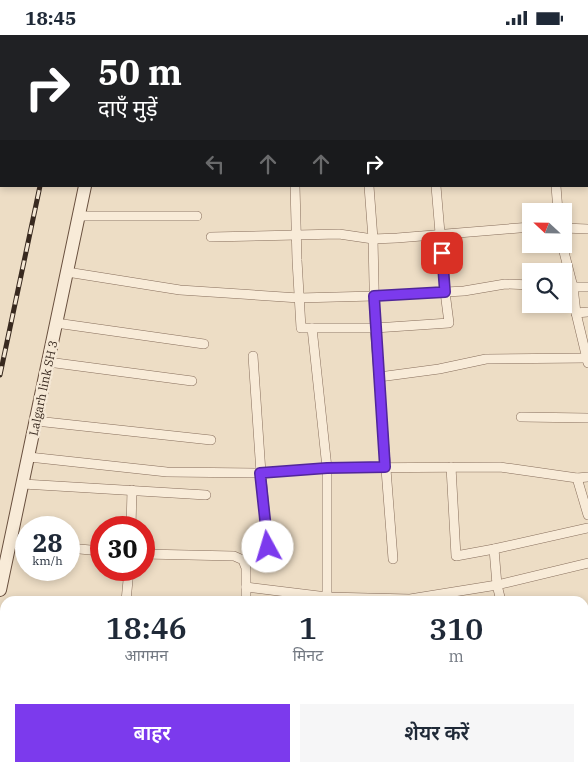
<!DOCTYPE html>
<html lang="hi">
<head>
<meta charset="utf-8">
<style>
  body { margin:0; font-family:"IBM Plex Serif","Noto Sans Devanagari",serif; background:#f6f6f7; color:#1f2937; height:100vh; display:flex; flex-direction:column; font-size:19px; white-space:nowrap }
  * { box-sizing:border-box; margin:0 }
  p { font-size:16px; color:#747a83 }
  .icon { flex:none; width:28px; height:28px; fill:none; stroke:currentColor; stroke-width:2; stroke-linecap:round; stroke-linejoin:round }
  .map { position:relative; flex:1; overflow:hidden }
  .side { position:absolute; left:0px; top:561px; width:589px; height:176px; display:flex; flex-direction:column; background:#fff; border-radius:15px 15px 0 0; box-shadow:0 2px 8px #0003 }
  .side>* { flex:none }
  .guide { position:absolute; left:0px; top:0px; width:589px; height:152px; box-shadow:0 2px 8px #0003; background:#202124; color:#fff; overflow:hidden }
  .needle { width:32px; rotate:292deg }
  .buttons { position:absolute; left:522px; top:168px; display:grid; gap:10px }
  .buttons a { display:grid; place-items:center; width:50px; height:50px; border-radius:0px; background:#fff; box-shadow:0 2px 8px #0003; font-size:25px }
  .speed { position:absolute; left:15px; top:481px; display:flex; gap:10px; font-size:25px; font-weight:700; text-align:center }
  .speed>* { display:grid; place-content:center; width:65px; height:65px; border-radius:50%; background:#fff; box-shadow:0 2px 8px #0003; line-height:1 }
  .speed small { font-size:12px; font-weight:400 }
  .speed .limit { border:8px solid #d22; background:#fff; color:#111 }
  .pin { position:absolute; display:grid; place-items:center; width:42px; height:42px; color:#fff; margin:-21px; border-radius:10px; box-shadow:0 2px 8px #0006 }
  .me { position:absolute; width:55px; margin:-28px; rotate:354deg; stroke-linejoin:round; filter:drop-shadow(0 0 4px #0008) }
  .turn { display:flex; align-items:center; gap:18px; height:105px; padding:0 15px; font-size:22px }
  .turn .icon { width:65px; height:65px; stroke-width:2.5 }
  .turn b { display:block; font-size:35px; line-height:42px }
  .lanes { display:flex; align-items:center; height:48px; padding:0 15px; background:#0003; justify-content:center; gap:25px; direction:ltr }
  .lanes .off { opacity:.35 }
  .eta { display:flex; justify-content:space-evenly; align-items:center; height:85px; text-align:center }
  .eta b { font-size:30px; font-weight:600; line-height:35px }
  .button { display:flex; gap:10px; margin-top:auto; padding:10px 15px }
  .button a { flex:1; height:58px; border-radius:0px; background:#7c3aed; color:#fff; font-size:20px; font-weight:600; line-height:58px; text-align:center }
  .button a+a { background:#f6f6f7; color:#1f2937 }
  .status { display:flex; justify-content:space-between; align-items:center; height:35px; padding:0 25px; background:#fff; direction:ltr }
  .status svg { height:14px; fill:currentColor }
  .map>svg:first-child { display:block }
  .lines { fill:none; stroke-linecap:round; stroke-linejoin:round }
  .street-casing { stroke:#876e5c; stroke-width:10 }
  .secondary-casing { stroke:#69503f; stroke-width:14 }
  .street { stroke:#f8ebd8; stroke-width:9 }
  .secondary { stroke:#f8ebd8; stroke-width:12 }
  .rail-casing { stroke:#38291f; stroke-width:5 }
  .rail { stroke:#f5e8d5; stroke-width:3; stroke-dasharray:9; stroke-linecap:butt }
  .route-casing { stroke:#51269a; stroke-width:12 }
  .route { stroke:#7c3aed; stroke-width:9 }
  .labels { text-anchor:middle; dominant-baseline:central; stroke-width:5; stroke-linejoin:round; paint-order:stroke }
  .street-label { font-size:12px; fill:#38291f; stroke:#f5e8d5 }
</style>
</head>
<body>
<div class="status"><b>18:45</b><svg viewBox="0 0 49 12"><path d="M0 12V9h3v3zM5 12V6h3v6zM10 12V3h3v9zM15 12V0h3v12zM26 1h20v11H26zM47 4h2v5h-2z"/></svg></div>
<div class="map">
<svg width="588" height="737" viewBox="0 0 588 737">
  <rect width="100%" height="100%" fill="#edddc5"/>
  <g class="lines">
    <defs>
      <g id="street">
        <polyline points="365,0 365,1"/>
        <polyline points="435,0 435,1"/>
        <polyline points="295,151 297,225 301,293 375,293 449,288 445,257 436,151"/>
        <polyline points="369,151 373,204 375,293 393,524"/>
        <polyline points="556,151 558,176"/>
        <polyline points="78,181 197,181"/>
        <polyline points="564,193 588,194"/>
        <polyline points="211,202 339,199 373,204 397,203 531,192"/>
        <polyline points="562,209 573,252 576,278 588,328"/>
        <polyline points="67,237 180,255 299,263 374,261 464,256 505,249 531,250"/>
        <polyline points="564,252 588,252"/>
        <polyline points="576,278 588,277"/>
        <polyline points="56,288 204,309"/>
        <polyline points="312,293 327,433 327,566"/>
        <polyline points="253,321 261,438 268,513"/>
        <polyline points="48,327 192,346"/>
        <polyline points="379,342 439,334 486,324 588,323"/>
        <polyline points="521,382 588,383"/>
        <polyline points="36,386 211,405"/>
        <polyline points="29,422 167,437 261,438 327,433 500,432 577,443 588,442"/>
        <polyline points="451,432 456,521 494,514 588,493"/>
        <polyline points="577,443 588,480"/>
        <polyline points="23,449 206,460"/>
        <polyline points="131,492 132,455"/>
        <polyline points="10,507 26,509"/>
        <polyline points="69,513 101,516"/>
        <polyline points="494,514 497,550 501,566"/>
        <polyline points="144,519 234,521 243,525 246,533 246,566"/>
        <polyline points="246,552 327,562 410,564 497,550 588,528"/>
        <polyline points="126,566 129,535"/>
        <polyline points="584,588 588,587"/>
        <polyline points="0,591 5,591"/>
        <polyline points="584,654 588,654"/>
        <polyline points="0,707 5,707"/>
        <polyline points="250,732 250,737"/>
        <polyline points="460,732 461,737"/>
        <polyline points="577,732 577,737"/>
        <polyline points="37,737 38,732"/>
        <polyline points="300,737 338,732"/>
      </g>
      <g id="secondary">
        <polyline points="115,1 115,0"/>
        <polyline points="0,555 85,151"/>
      </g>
    </defs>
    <use href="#street" class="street-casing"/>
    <use href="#secondary" class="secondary-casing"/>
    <use href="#street" class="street"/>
    <use href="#secondary" class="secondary"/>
    <defs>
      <g id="rail">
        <polyline points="72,1 72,0"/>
        <polyline points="0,340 40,151"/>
      </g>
    </defs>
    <use href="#rail" class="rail-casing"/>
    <use href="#rail" class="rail"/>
  </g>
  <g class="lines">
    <defs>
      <polyline id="route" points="268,512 260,438 327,433 385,432 374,261 445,257 442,218"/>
    </defs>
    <use href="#route" class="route-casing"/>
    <use href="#route" class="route"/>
  </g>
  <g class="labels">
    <g class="street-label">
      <text transform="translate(43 353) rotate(-78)">Lalgarh link SH 3</text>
    </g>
  </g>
</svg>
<div class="buttons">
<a><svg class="needle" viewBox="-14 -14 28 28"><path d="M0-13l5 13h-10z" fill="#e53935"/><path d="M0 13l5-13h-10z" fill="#747a83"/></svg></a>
<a><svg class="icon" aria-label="search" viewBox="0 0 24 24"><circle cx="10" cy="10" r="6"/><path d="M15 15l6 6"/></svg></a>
</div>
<div class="speed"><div>28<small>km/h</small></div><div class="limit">30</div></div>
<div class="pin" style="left:442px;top:218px;background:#d93025"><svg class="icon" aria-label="arrive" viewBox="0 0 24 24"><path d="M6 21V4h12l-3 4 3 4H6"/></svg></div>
<svg class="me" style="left:268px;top:512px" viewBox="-20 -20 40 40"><circle r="19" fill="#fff"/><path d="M0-13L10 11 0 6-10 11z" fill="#7c3aed"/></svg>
<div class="guide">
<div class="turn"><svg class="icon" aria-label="right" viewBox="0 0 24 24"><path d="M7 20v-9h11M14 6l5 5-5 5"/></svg><div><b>50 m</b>दाएँ मुड़ें</div></div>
<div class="lanes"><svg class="icon off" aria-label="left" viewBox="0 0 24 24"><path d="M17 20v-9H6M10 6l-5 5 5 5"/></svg><svg class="icon off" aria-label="ahead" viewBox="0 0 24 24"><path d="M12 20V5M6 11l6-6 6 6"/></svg><svg class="icon off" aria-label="ahead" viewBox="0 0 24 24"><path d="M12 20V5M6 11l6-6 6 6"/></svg><svg class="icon" aria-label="right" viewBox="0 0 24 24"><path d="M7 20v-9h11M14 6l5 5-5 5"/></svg></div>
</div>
<section class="side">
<div class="eta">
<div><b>18:46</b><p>आगमन</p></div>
<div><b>1</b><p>मिनट</p></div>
<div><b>310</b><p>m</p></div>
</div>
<div class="button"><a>बाहर</a><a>शेयर करें</a></div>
</section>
</div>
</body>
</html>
